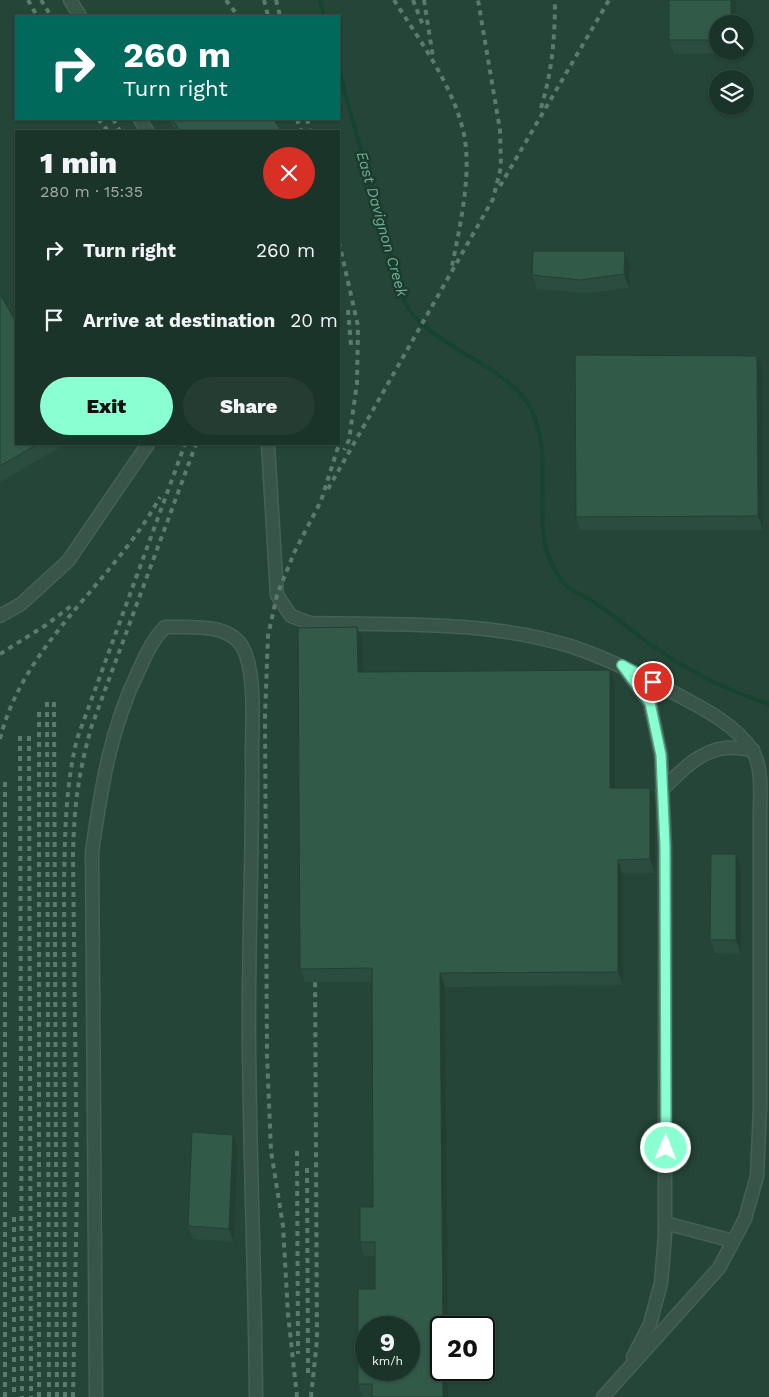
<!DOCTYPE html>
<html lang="en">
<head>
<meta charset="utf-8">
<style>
  body { margin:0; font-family:"Work Sans",sans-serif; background:#243c31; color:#f1f3f6; height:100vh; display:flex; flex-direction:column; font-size:19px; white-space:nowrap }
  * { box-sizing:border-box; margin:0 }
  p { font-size:16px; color:#a0aaa8 }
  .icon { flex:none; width:28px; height:28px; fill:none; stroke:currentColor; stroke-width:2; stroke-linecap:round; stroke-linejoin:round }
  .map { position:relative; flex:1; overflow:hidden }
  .panel { position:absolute; left:15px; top:130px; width:325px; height:315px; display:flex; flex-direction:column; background:#1b3429; border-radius:0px; box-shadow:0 1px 4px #0004,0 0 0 1px #394f46 }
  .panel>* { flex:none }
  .hud { position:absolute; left:15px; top:15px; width:325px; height:105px; border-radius:0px; box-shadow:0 1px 4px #0004,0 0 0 1px #394f46; background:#00695c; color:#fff; overflow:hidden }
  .controls { position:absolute; left:709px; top:15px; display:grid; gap:10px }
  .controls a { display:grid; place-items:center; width:45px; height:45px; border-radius:50%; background:#1b3429; box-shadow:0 1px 4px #0004,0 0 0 1px #394f46; font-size:25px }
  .speed { position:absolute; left:355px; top:1316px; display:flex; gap:10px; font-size:25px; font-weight:700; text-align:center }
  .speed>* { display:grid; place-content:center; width:65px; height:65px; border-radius:50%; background:#1b3429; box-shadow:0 1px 4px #0004,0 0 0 1px #394f46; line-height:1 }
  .speed small { font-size:12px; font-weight:400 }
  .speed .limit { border:2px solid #111; border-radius:8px; background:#fff; color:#111 }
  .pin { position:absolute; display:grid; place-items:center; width:42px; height:42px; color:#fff; margin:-21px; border:2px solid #fff; border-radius:50%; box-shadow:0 1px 5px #0007 }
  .me { position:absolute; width:55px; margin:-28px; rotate:1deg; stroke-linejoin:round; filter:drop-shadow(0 0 4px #0008) }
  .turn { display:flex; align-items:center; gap:18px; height:105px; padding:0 25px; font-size:22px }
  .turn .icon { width:65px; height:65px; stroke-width:2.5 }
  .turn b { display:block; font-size:35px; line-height:42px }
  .round { display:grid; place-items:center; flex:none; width:52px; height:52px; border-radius:26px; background:#243c31 }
  .headline { display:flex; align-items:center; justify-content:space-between; height:85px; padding:0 25px }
  h1 { font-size:30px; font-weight:800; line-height:38px }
  .button { display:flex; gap:10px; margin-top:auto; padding:10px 25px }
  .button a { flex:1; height:58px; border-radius:30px; background:#8affd1; color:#111; font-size:20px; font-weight:800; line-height:58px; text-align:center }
  .button a+a { background:#243c31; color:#f1f3f6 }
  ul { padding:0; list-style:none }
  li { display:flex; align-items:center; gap:15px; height:70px; padding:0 25px }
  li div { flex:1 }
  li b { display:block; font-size:19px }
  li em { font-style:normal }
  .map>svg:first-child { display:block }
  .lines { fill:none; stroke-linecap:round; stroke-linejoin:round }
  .stream { stroke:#154531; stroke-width:4 }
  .minor-casing { stroke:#456155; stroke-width:15 }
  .minor { stroke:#395549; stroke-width:12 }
  .rail { stroke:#5a7c6e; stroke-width:4; stroke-dasharray:5 5; stroke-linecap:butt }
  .wall { fill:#2b4d3f }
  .shaded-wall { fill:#233f33 }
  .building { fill:#325a49; stroke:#233f33; fill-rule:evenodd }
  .route-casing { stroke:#5aa688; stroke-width:12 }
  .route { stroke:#8affd1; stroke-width:9 }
  .labels { text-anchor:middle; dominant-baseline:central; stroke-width:5; stroke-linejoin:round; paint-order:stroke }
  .water-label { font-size:15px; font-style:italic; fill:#6cb092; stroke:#1d3a2e }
</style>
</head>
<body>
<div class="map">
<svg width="769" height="1397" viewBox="0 0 769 1397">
  <rect width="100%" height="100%" fill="#244537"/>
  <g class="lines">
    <g class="stream">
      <polyline points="320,0 324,16"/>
      <path d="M339,71L398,286C403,299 408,311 419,321C449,351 513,372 531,409C551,449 538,497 544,540C547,555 553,569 563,582C571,592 583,595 594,602C611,613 627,627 643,639C681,667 725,690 769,704"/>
    </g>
    <defs>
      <g id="minor">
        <polyline points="70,0 80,16"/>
        <polyline points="140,119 147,131"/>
        <path d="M268,444L277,595L291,616L310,623C397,625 489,620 573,647C609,659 642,676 676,694C702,708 735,724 752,750C763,766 760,797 760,817V1107L757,1176L745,1219L719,1268L603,1397"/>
        <polyline points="0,616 21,604 68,561 148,444"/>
        <polyline points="625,669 650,703 661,755 665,846 665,1235 661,1283 650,1324 633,1357"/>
        <path d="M662,790C680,772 699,751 725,748C734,747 744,749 753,750"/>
        <polyline points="665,1223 733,1241"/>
        <path d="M96,1397L92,852C101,789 110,730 138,672C146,655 152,640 165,627C189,628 229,622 243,648C256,673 252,723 252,751C253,849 248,947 249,1045C250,1162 255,1280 256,1397"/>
      </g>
    </defs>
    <use href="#minor" class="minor-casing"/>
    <use href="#minor" class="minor"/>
    <g class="rail">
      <polyline points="28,0 37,16"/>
      <polyline points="41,0 51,16"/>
      <polyline points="226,0 238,16"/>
      <polyline points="264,0 268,16"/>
      <polyline points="276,0 280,16"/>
      <path d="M394,0C420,41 451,82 463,130C473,170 460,226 452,266"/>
      <polyline points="413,0 424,28"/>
      <polyline points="424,0 433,57"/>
      <path d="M541,108C552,72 555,38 555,0"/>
      <polyline points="98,119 108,131"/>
      <polyline points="113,119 120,131"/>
      <polyline points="297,119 301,131"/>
      <polyline points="307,119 310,131"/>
      <polyline points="500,186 609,0"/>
      <polyline points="339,242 358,326 357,383 349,440 344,450"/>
      <polyline points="348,310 351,345"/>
      <polyline points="328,489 493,199 501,167 500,130 478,0"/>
      <polyline points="0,654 46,625 71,606"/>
      <polyline points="47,702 49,1397"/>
      <polyline points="54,702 57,1397"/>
      <polyline points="39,712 39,1397"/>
      <polyline points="20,736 22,1397"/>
      <polyline points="29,736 31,1397"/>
      <path d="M0,739C24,642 114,582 160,497"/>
      <polyline points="297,1151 298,1354"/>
      <polyline points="307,1168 308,1373"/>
      <polyline points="14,1217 14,1397"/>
      <polyline points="5,1397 5,780"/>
      <path d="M65,1397L64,885C65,835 65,788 77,739L185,444"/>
      <path d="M73,1397L77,1188L73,855C74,807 78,775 91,728L196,444"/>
      <polyline points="297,1397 288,1314 283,1226 271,1151 267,1055 265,716 268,636 277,595 294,553 321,501 339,444"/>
      <polyline points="311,1397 317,1340 315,968"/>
    </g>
  </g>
  <g class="wall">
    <polygon points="736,0 736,24 718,24 718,51 736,51 736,53 674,54 669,40"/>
    <polygon points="168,119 274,119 281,131 176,131"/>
    <polygon points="625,251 630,264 629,288 585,293 537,289 532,275"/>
    <polygon points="0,294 16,444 66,444 0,482"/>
    <polygon points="757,356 762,369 763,530 580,530 576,517"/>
    <polygon points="362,641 362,672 615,683 615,788 650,788 655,802 655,873 622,873 623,985 445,987 448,1397 363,1397 358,1384 375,1289 375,1256 364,1256 360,1242 373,1207 372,982 305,982 300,969"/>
    <polygon points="741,867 741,954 715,953 710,940"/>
    <polygon points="238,1149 234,1242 193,1239 188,1226"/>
  </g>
  <g class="shaded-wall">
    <rect x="731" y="0" width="5" height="24"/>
    <polygon points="625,251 630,264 629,288 624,274"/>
    <polygon points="757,356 762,369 763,530 758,516"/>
    <polygon points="357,627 362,641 363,685 358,672"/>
    <polygon points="610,670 615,683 615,802 610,788"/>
    <polygon points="650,788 655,802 655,873 650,859"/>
    <polygon points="736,854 741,867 741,954 736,940"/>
    <polygon points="618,860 622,873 623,985 618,972"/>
    <polygon points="440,973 445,987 448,1328 443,1328"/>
    <polygon points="233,1135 238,1149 234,1242 229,1229"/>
    <rect x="443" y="1370" width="5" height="27"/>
  </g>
  <g class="building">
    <polygon points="669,0 731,0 731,24 718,24 718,40 669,40"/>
    <polygon points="172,119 274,119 281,131 180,131"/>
    <polygon points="533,251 625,251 624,274 580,280 532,275"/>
    <polygon points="0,294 16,322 16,444 38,444 0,466"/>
    <polygon points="575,355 757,356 758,516 576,517"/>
    <path d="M357,627L358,672L610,670V788H650V859L618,860V972L440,973L443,1328H441V1370H443V1397H372V1384H358V1289H375V1242H360V1207H373L372,968L300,969L298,628ZM366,1328H409V1370H366Z"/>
    <polygon points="711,854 736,854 736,940 710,940"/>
    <polygon points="192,1132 233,1135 229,1229 188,1226"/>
  </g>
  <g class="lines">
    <defs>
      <polyline id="route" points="653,682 622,665 650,703 661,755 665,846 666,1148"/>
    </defs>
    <use href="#route" class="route-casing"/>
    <use href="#route" class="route"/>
  </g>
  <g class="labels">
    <g class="water-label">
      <text transform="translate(382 224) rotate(74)">East Davignon Creek</text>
    </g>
  </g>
</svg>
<div class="controls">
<a><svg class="icon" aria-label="search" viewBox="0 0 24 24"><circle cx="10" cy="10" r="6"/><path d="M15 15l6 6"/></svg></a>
<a><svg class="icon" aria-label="layers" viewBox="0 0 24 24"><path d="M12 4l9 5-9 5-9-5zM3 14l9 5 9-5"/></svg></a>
</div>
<div class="speed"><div>9<small>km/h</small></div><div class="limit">20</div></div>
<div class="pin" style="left:653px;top:682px;background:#d93025"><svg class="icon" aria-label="arrive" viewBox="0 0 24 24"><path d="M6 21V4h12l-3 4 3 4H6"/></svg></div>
<svg class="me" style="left:666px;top:1148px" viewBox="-20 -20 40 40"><circle r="17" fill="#8affd1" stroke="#fff" stroke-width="3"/><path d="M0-11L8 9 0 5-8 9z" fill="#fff"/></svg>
<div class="hud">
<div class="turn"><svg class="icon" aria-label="right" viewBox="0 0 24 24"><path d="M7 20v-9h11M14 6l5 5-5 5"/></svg><div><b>260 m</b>Turn right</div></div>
</div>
<section class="panel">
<div class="headline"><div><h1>1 min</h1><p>280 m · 15:35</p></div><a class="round" style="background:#d93025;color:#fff"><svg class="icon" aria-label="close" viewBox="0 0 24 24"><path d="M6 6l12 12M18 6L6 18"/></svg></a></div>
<ul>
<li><svg class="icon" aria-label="right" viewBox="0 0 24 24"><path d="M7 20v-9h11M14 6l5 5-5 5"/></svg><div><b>Turn right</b></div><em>260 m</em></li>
<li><svg class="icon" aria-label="arrive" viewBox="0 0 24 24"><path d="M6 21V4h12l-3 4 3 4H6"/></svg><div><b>Arrive at destination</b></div><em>20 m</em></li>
</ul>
<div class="button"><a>Exit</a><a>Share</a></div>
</section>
</div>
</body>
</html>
